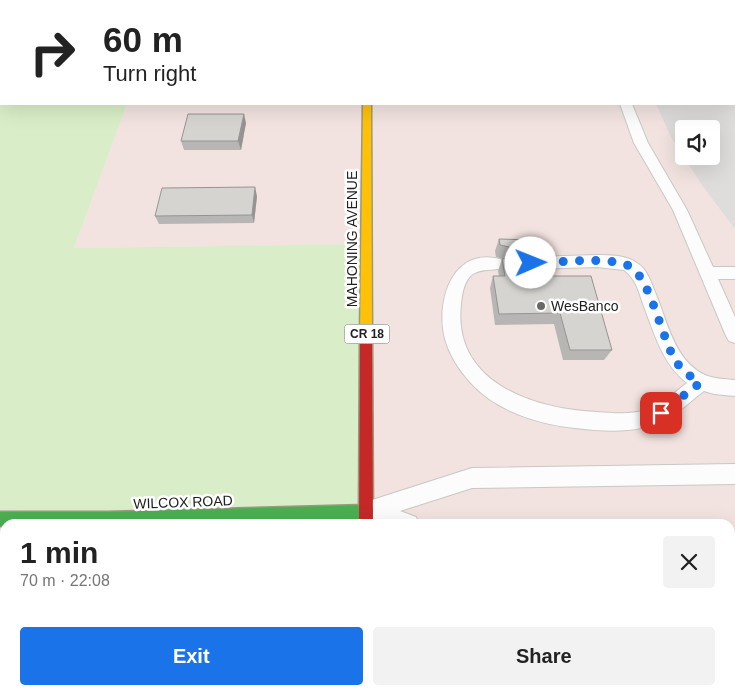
<!DOCTYPE html>
<html lang="en">
<head>
<meta charset="utf-8">
<style>
  body { margin:0; font-family:Helvetica,sans-serif; background:#f2f2f2; color:#222; height:100vh; display:flex; flex-direction:column; font-size:19px; white-space:nowrap }
  * { box-sizing:border-box; margin:0 }
  p { font-size:16px; color:#767676 }
  .icon { flex:none; width:28px; height:28px; fill:none; stroke:currentColor; stroke-width:2; stroke-linecap:round; stroke-linejoin:round }
  .map { position:relative; flex:1; overflow:hidden }
  .panel { position:absolute; left:0px; top:519px; width:735px; height:176px; display:flex; flex-direction:column; background:#fff; border-radius:15px 15px 0 0; box-shadow:0 5px 20px #0002 }
  .panel>* { flex:none }
  .top-card { position:absolute; left:0px; top:0px; width:735px; height:105px; box-shadow:0 5px 20px #0002; background:#fff; color:#222; overflow:hidden }
  .controls { position:absolute; left:675px; top:120px; display:grid; gap:10px }
  .controls a { display:grid; place-items:center; width:45px; height:45px; border-radius:5px; background:#fff; box-shadow:0 5px 20px #0002; font-size:25px }
  .pin { position:absolute; display:grid; place-items:center; width:42px; height:42px; color:#fff; margin:-21px; border-radius:10px; box-shadow:0 2px 8px #0006 }
  .me { position:absolute; width:55px; margin:-28px; rotate:89deg; stroke-linejoin:round; filter:drop-shadow(0 0 4px #0008) }
  .turn { display:flex; align-items:center; gap:18px; height:105px; padding:0 20px; font-size:22px }
  .turn .icon { width:65px; height:65px; stroke-width:2.5 }
  .turn b { display:block; font-size:35px; line-height:42px }
  .round { display:grid; place-items:center; flex:none; width:52px; height:52px; border-radius:5px; background:#f2f2f2 }
  .headline { display:flex; align-items:center; justify-content:space-between; height:85px; padding:0 20px }
  h1 { font-size:30px; font-weight:800; line-height:38px }
  .action { display:flex; gap:10px; margin-top:auto; padding:10px 20px }
  .action a { flex:1; height:58px; border-radius:5px; background:#1a73e8; color:#fff; font-size:20px; font-weight:800; line-height:58px; text-align:center }
  .action a+a { background:#f2f2f2; color:#222 }
  .map>svg:first-child { display:block }
  .commercial { fill:#f2e3e0; fill-rule:evenodd }
  .religious { fill:#dedddb; fill-rule:evenodd }
  .grass { fill:#d9eec8 }
  .lines { fill:none; stroke-linecap:round; stroke-linejoin:round }
  .lane-casing { stroke:#c8c8c6; stroke-width:2 }
  .fast-casing { stroke:#979b80; stroke-width:3 }
  .slow-casing { stroke:#979b80; stroke-width:3 }
  .jam-casing { stroke:#979b80; stroke-width:3 }
  .lane { fill:#fdfcfc; fill-rule:evenodd }
  .fast { fill:#4caf50; fill-rule:evenodd }
  .slow { fill:#ffc107; fill-rule:evenodd }
  .jam { fill:#c62828; fill-rule:evenodd }
  .wall { fill:#b8b6b4 }
  .shaded-wall { fill:#969492 }
  .building { fill:#d6d4d1; stroke:#969492 }
  .route { stroke:#1a73e8; stroke-width:9; stroke-dasharray:0 16.2 }
  .poi-dot { fill:#696967; stroke:#fff; stroke-width:2 }
  .labels { text-anchor:middle; dominant-baseline:central; stroke-width:5; stroke-linejoin:round; paint-order:stroke }
  .shield { fill:#fff; stroke:#646464; stroke-width:1 }
  .shield-label { font-size:12px; font-weight:bold; fill:#212121 }
  .street-label { font-size:14px; fill:#212121; stroke:#fff }
  .poi-label { font-size:14px; fill:#212121; stroke:#fff; text-anchor:start }
</style>
</head>
<body>
<div class="map">
<svg width="735" height="694" viewBox="0 0 735 694">
  <rect width="100%" height="100%" fill="#f0eeea"/>
  <path class="commercial" d="M0,0H735V694H0V519L367,244L74,248L127,104H734V1H1L0,98ZM684,129H711V156H684ZM5,524H730V690H5Z"/>
  <path class="religious" d="M610,0H735V229L702,185L671,137L656,104H734V1ZM684,129H711V156H684Z"/>
  <polygon class="grass" points="0,98 1,104 127,104 74,248 367,244 366,512 0,522"/>
  <g class="lines">
    <defs>
      <g id="lane">
        <rect x="163" y="0" width="10" height="1"/>
        <rect x="580" y="0" width="10" height="1"/>
        <rect x="0" y="42" width="1" height="6"/>
        <polygon points="620,104 632,104 648,143 687,210 713,267 735,267 735,279 718,279 735,317 735,343 729,341 726,336 673,210 634,143"/>
        <path d="M597,255C610,255 626,255 637,263C647,269 651,282 655,292C667,320 674,361 705,375C714,379 725,379 735,380V396L714,394L704,391C693,399 683,409 671,417C642,434 608,432 575,428C537,424 496,411 470,382C459,370 449,354 445,339C435,301 453,244 503,260L505,264L503,268C493,271 482,268 473,274C464,280 462,294 461,304C452,383 534,409 597,412C613,413 630,415 646,410C661,405 674,393 687,383C662,364 654,332 643,304C639,292 636,279 624,270L597,267L531,269L525,267L523,263L525,259L531,257Z"/>
        <polygon points="735,464 735,484 472,488 400,511 416,517 419,524 371,524 359,519 356,512 359,505 366,502 472,468"/>
        <rect x="730" y="532" width="5" height="22"/>
        <rect x="0" y="639" width="5" height="24"/>
        <rect x="730" y="663" width="5" height="24"/>
        <rect x="218" y="690" width="24" height="4"/>
        <polygon points="624,690 651,690 649,694 622,694"/>
      </g>
      <g id="fast">
        <rect x="364" y="0" width="6" height="1"/>
        <polygon points="366,505 371,507 373,512 371,517 366,519 179,524 5,524 5,526 0,526 0,512 107,512"/>
      </g>
      <polygon id="slow" points="363,104 371,104 372,336 370,339 362,339 360,336"/>
      <g id="jam">
        <polygon points="366,331 370,333 372,336 373,524 359,524 360,336 362,333"/>
        <rect x="359" y="690" width="16" height="4"/>
      </g>
    </defs>
    <use href="#lane" class="lane-casing"/>
    <use href="#fast" class="fast-casing"/>
    <use href="#slow" class="slow-casing"/>
    <use href="#jam" class="jam-casing"/>
    <use href="#lane" class="lane"/>
    <use href="#fast" class="fast"/>
    <use href="#slow" class="slow"/>
    <use href="#jam" class="jam"/>
  </g>
  <g class="wall">
    <polygon points="0,0 115,0 114,1 1,1 1,24 0,24"/>
    <polygon points="246,123 241,150 184,150 181,141"/>
    <polygon points="257,196 254,223 159,224 155,216"/>
    <polygon points="499,239 529,256 528,256 541,276 612,350 604,360 563,360 554,324 495,325 490,288 493,276 499,276 498,271 502,259 503,259 496,257 495,251"/>
  </g>
  <g class="shaded-wall">
    <polygon points="101,0 115,0 114,1 101,1"/>
    <polygon points="244,114 246,123 241,150 238,141"/>
    <polygon points="255,187 257,196 254,223 252,215"/>
    <polygon points="534,244 529,256 523,258 528,246"/>
  </g>
  <g class="building">
    <polygon points="0,0 101,0 101,1 1,1 1,8 0,8"/>
    <polygon points="188,114 244,114 238,141 181,141"/>
    <polygon points="255,187 252,215 155,216 162,188"/>
    <polygon points="499,239 533,240 534,244 528,246 526,252 529,257 537,259 541,276 591,276 612,350 570,350 560,313 499,314 493,276 505,276 502,259 507,258 511,253 509,247 500,245"/>
  </g>
  <g class="lines">
    <path class="route" d="M531,263C559,263 601,256 627,265C650,273 662,342 677,363C683,371 691,377 700,383L661,413"/>
  </g>
  <circle class="poi-dot" cx="541" cy="306" r="5"/>
  <g class="labels">
    <rect class="shield" x="344.5" y="324.5" width="45" height="19" rx="4"/>
    <g class="shield-label">
      <text x="367" y="334">CR 18</text>
    </g>
    <g class="street-label">
      <text transform="translate(352 239) rotate(-90)">MAHONING AVENUE</text>
      <text transform="translate(183 502) rotate(-2)">WILCOX ROAD</text>
    </g>
    <g class="poi-label">
      <text x="551" y="306">WesBanco</text>
    </g>
  </g>
</svg>
<div class="controls">
<a><svg class="icon" aria-label="sound" viewBox="0 0 24 24"><path d="M4 9h4l5-4v14l-5-4H4zM17 9q2 3 0 6"/></svg></a>
</div>
<div class="pin" style="left:661px;top:413px;background:#d93025"><svg class="icon" aria-label="arrive" viewBox="0 0 24 24"><path d="M6 21V4h12l-3 4 3 4H6"/></svg></div>
<svg class="me" style="left:531px;top:263px" viewBox="-20 -20 40 40"><circle r="19" fill="#fff"/><path d="M0-13L10 11 0 6-10 11z" fill="#1a73e8"/></svg>
<div class="top-card">
<div class="turn"><svg class="icon" aria-label="right" viewBox="0 0 24 24"><path d="M7 20v-9h11M14 6l5 5-5 5"/></svg><div><b>60 m</b>Turn right</div></div>
</div>
<section class="panel">
<div class="headline"><div><h1>1 min</h1><p>70 m · 22:08</p></div><a class="round"><svg class="icon" aria-label="close" viewBox="0 0 24 24"><path d="M6 6l12 12M18 6L6 18"/></svg></a></div>
<div class="action"><a>Exit</a><a>Share</a></div>
</section>
</div>
</body>
</html>
